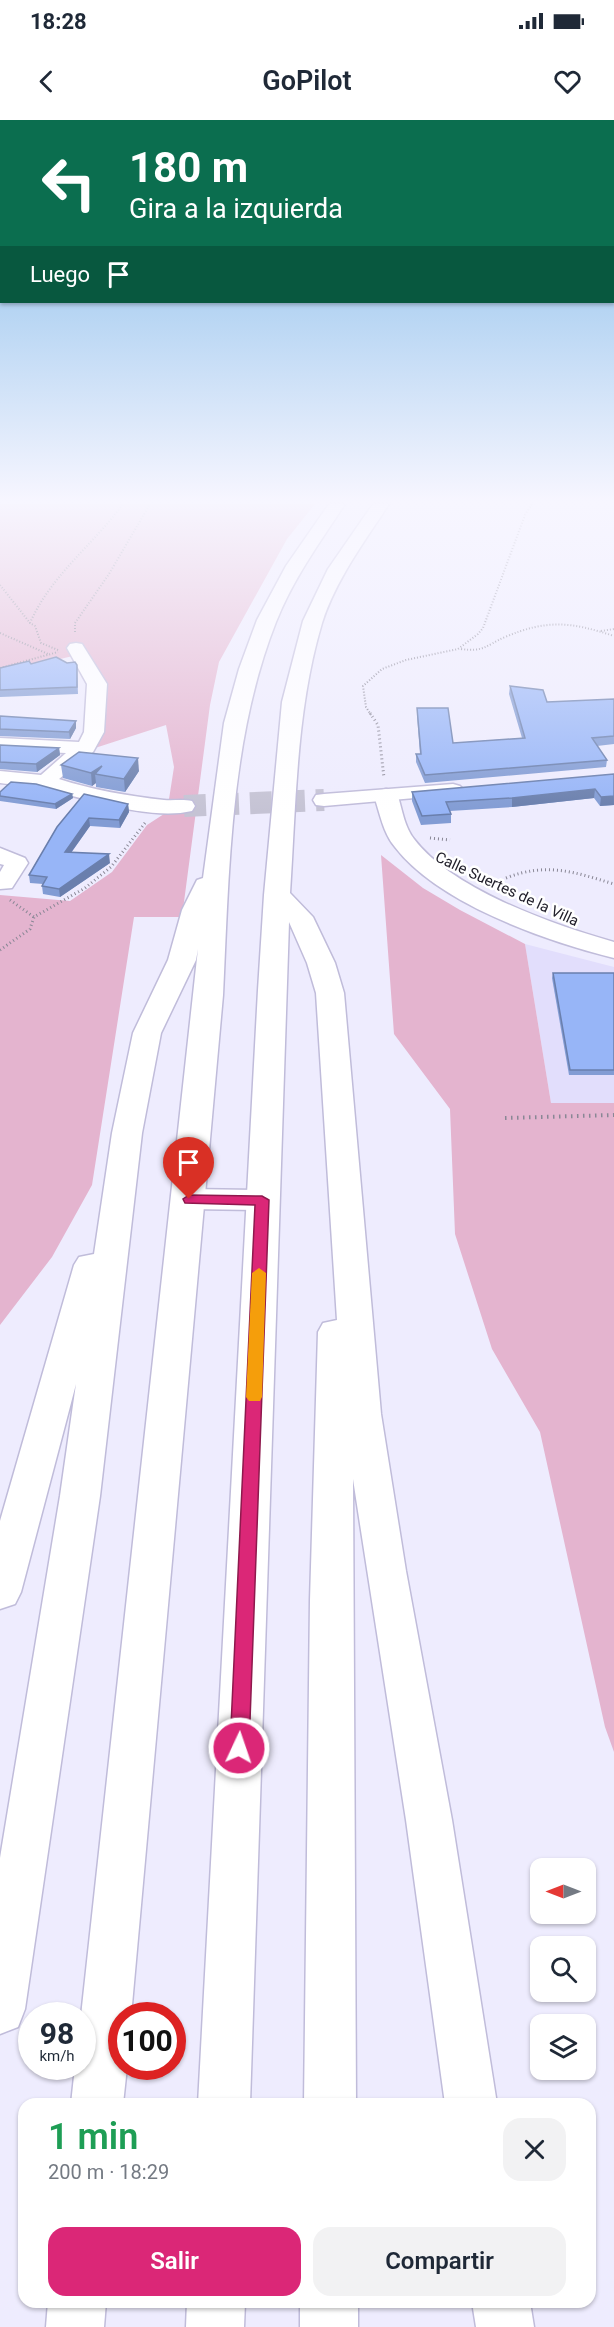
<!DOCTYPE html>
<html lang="es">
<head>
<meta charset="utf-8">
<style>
  body { margin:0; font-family:Roboto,sans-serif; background:#f2f2f3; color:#1f2937; height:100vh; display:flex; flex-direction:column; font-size:22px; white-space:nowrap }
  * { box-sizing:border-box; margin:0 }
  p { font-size:20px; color:#747a83 }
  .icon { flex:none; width:33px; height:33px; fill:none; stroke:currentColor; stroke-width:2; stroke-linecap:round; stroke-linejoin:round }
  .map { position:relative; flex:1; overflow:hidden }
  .sheet { position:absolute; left:18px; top:1978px; width:578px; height:210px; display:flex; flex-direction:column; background:#fff; border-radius:18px; box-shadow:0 2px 4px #0004 }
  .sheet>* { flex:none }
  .guide { position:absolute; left:0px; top:0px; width:615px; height:183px; box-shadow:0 2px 4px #0004; background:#0b6e4f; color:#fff; overflow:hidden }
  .needle { width:39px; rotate:270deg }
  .tools { position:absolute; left:530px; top:1738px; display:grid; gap:12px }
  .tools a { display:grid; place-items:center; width:66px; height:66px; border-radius:12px; background:#fff; box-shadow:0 2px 4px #0004; font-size:30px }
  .speed { position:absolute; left:18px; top:1882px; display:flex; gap:12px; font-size:30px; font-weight:700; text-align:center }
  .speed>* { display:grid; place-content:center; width:78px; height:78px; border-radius:50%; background:#fff; box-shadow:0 2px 4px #0004; line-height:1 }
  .speed small { font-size:15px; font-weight:400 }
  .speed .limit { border:9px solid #d22; background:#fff; color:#111 }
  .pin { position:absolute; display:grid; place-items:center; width:51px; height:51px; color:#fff; margin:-62px -26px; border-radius:50% 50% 50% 0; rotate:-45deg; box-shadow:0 0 6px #0007 }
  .pin .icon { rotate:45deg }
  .me { position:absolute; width:66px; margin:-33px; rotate:3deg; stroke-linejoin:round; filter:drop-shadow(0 0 4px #0008) }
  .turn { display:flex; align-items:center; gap:21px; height:126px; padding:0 30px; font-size:27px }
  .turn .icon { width:78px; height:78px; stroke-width:2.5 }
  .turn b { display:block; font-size:42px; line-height:51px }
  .then { display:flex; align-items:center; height:57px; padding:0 30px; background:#0003; gap:12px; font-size:22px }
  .round { display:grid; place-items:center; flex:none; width:63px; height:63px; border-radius:18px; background:#f2f2f3 }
  .head { display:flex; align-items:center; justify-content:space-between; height:102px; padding:0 30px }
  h1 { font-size:36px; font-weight:600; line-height:45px; color:#1e9e55 }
  .action { display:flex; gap:12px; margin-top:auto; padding:12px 30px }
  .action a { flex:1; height:69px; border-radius:18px; background:#db2777; color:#fff; font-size:24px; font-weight:600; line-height:69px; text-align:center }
  .action a+a { background:#f2f2f3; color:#1f2937 }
  .status { display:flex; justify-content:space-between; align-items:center; height:42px; padding:0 30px; background:#fff; direction:ltr }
  .status svg { height:16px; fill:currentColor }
  header { display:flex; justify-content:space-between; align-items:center; height:78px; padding:0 30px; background:#fff; font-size:27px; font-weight:600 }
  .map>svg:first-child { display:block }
  .built { fill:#e2defc }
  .green { fill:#e4b4cf }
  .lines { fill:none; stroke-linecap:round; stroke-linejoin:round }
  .minor-tunnel { stroke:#c5c3d4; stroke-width:22; stroke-dasharray:22 11; stroke-linecap:butt }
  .minor-casing { stroke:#c0bcda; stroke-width:3 }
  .major-casing { stroke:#c0bcda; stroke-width:3 }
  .highway-casing { stroke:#c0bcda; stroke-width:3 }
  .path-far2 { stroke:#898795; stroke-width:2; stroke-dasharray:1 2; stroke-linecap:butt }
  .path-far1 { stroke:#898795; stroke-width:3; stroke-dasharray:1 3; stroke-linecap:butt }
  .path { stroke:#898795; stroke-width:4; stroke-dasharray:1.5 4.5; stroke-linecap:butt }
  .minor { fill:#fff; fill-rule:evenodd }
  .major { fill:#fff; fill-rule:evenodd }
  .highway { fill:#fff; fill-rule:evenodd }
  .wall { fill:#829cd4 }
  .shaded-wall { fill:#6a7fad }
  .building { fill:#97b5f7; stroke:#6a7fad; stroke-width:1.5 }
  .route { fill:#db2777; stroke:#8e194d; stroke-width:1.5 }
  .slow { fill:#f59e0b }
  .labels { text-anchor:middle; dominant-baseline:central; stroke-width:5; stroke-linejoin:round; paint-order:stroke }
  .far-street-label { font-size:15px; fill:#22202b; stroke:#fff }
</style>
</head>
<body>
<div class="status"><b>18:28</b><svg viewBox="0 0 49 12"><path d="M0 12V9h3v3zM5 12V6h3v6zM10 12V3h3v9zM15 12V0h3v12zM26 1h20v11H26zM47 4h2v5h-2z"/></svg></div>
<header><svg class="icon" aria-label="back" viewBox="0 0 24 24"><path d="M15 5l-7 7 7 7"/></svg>GoPilot<svg class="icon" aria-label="heart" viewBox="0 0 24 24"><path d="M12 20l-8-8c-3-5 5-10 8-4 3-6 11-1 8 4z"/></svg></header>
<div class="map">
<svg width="614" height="2207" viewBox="0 0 614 2207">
  <rect width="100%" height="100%" fill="#eeecfe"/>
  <polygon class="built" points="525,824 614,847 614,983 551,983"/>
  <g class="green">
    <polygon points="0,384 315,384 287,419 219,542 210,585 182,797 134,797 92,1065 52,1137 0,1205 0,775 70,781 112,752 147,705 167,692 174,647 166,605 95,628 89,559 73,536 0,553"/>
    <polygon points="381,735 423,768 460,790 525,824 551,983 614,983 614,1632 605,1607 540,1312 492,1229 455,1114 450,989 394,914"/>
  </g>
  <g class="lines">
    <polyline class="minor-tunnel" points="184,686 324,680"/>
    <defs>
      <g id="minor">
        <path d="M76,523L82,524L107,564L104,612L93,632L59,659C93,670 128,676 164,680C173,681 182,679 192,681L195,686L192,691C149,701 84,678 42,668C28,664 14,665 0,663V651L41,655L66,633L0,630V618L79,622L84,612L87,564L67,528L70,524Z"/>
        <polygon points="453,664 460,666 464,670 460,674 324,686 316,685 313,680 316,675 324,674"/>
        <polygon points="0,728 25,738 28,743 12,768 0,769 0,752 4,745 0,744"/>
        <polygon points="189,1069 262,1070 272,1073 277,1080 272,1087 262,1090 189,1089 179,1086 174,1079 179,1072"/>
      </g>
      <path id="major" d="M386,669L394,671L398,676C402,690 405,708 414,719C453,770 554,805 614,822V838C546,821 439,784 395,727C383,713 380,693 374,676L378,671Z"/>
      <g id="highway">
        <path d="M329,384H345C320,422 293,459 276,502C230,618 229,752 223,875L131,1896H122V1947H127L123,1984H71L75,1947H82V1896H81L198,829L196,840L161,913L142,1013L100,1376L25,1889L18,1907L0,1914V1738L60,1376L76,1264L21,1472L15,1484L0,1489V1401L74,1145L79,1137L94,1134L112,1013L133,913L168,840L182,790L197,760L203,758L224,603L239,549L257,500L286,446Z"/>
        <path d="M373,384H389C365,421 336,459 322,503C296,590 296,683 290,773L313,797L335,843L344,873L381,1294L406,1451L452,1700L497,1984H445L406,1700L353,1359L356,1984H304L310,1480L318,1212L323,1203L337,1200L316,873L307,843L289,802L250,1984H198L258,870L264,775L282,582L303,501L328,449Z"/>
        <polygon points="48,2182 106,2182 104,2207 46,2207"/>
        <polygon points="187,2182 245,2182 244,2207 186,2207"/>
        <rect x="300" y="2182" width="58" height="25"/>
        <polygon points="472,2182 530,2182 534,2207 476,2207"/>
      </g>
    </defs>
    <use href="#minor" class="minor-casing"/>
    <use href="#major" class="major-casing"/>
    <use href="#highway" class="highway-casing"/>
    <g class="path-far2">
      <polyline points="0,465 30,503"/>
      <polyline points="601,511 614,509"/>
      <polyline points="75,512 75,503 109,454 150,384"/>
      <polyline points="0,513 48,534"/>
      <path d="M461,529C484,532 485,526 505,517C548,499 571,502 614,516"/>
      <path d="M58,530L41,523L35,506L30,503C51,455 93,425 123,384"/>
      <polyline points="0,548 58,532"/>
      <polyline points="371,595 366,587 363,566 382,549 406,540 458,529 478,514 483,508 525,395 532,384"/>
    </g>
    <g class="path-far1">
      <polyline points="370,593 378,605 384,658"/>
      <polyline points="430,718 450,720"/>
      <path d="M506,758C547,742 574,752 614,764"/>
      <polyline points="10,780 34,797"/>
      <polyline points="0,830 30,809 34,797 85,768 111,747 145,703"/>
    </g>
    <polyline class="path" points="505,998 614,995"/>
    <use href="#minor" class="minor"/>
    <use href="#major" class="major"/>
    <use href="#highway" class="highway"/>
  </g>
  <g class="wall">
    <polygon points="31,544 77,551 78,574 0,577 0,548"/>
    <polygon points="510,566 547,582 614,579 614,624 597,626 607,640 606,647 425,663 416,642 416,634 420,634 417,596 417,588 453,623 522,618 509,574"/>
    <polygon points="0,596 76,608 70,619 0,616"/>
    <polygon points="0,625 59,628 60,635 37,652 0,649"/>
    <polygon points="61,645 139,651 125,672 96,667 96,663 92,666 63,658"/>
    <polygon points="614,654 614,685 600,686 594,678 512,687 450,691 451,694 451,703 421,705 412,681 412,672"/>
    <polygon points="0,672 72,674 73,678 56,689 0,681"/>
    <polygon points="128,684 129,692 120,708 90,706 71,733 110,743 60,777 43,774 42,766 43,764 30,763 29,755 57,707"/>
    <polygon points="553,853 614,853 614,955 569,955 552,858"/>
  </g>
  <g class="shaded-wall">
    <polygon points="76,601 76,608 70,619 69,612"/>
    <polygon points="59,628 60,635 37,652 36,644"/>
    <polygon points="138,638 139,651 125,672 124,659"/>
    <polygon points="102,646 95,654 96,663 92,666 91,653"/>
    <polygon points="595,669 594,678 512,687 512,678"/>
    <polygon points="72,674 73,678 56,689 55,684"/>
    <polygon points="614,676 614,685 600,686 601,677"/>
    <polygon points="128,684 129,692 120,708 119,700"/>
    <polygon points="89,698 90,706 65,741 65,732"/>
    <polygon points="109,734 110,743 60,777 59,769"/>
  </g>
  <g class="building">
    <polygon points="56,537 67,543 75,542 77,545 77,567 0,570 0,548 29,541 31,544"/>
    <polygon points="510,566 543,570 547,582 614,579 614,616 592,618 607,640 425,655 416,634 421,634 417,588 448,588 453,623 525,618"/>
    <polygon points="0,596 76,601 69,612 0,609"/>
    <polygon points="0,625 59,628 36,644 0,642"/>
    <polygon points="79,632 138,638 124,659 95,654 102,646 91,653 61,645"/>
    <polygon points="614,654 614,676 601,677 595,669 512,678 446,682 451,694 422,696 412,672"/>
    <polygon points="11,662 36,664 72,674 55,684 0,676 0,672"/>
    <polygon points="84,674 128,684 119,700 89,698 65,732 109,734 59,769 42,766 47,757 29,755 57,707"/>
    <polygon points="553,853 614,853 614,950 570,950"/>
  </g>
  <linearGradient id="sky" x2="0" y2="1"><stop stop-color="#76b4e7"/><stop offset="0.55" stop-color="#f7f6ff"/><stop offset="1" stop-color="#f7f6ff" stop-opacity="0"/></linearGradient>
  <rect width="614" height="693" fill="url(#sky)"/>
  <polygon class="route" points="189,1075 262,1076 269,1080 249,1628 246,1633 239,1636 233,1633 230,1628 255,1085 185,1083 183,1079"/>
  <polygon class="slow" points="259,1148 266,1153 262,1277 260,1281 249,1281 246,1277 252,1153"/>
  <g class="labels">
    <g class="far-street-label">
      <text transform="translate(507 769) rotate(25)">Calle Suertes de la Villa</text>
    </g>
  </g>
</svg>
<div class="tools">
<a><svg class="needle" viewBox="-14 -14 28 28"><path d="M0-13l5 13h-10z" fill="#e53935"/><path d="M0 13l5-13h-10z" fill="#747a83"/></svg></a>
<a><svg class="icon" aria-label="search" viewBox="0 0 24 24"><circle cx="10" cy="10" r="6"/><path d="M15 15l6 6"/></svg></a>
<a><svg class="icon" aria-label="layers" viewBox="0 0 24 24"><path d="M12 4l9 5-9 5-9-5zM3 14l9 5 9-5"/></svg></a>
</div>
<div class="speed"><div>98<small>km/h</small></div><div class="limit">100</div></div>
<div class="pin" style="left:189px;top:1079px;background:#d93025"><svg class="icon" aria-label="arrive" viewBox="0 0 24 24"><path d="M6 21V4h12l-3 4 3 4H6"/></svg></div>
<svg class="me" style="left:239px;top:1628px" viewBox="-20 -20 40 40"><circle r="17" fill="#db2777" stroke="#fff" stroke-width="3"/><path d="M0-11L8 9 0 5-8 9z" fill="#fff"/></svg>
<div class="guide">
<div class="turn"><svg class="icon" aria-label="left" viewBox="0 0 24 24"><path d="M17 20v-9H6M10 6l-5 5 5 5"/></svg><div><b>180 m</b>Gira a la izquierda</div></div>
<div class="then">Luego<svg class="icon" aria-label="arrive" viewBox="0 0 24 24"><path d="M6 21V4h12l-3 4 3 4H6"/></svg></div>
</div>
<section class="sheet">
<div class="head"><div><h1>1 min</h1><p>200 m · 18:29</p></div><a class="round"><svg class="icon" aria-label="close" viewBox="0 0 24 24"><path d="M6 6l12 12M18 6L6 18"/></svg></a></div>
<div class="action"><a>Salir</a><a>Compartir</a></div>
</section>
</div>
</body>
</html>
